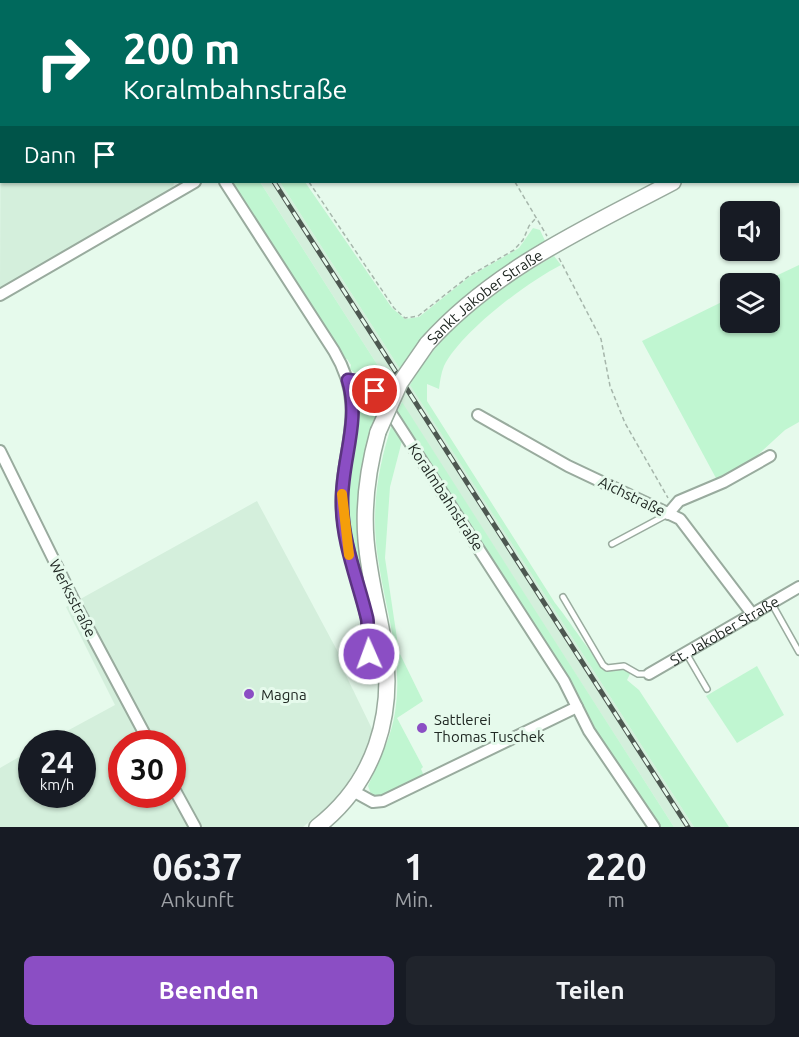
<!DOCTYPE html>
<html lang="de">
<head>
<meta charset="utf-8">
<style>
  body { margin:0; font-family:Ubuntu,sans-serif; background:#20242c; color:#f1f3f6; height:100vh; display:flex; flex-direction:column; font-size:22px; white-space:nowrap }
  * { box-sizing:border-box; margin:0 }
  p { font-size:20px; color:#9ea1a6 }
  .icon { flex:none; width:33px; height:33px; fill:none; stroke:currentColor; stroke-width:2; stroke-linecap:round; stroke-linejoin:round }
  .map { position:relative; height:827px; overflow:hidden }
  .details { display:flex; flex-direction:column; background:#171b24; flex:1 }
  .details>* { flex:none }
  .top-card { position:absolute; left:0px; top:0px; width:800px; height:183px; box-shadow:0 2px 4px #0004; background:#00695c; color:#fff; overflow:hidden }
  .controls { position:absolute; left:720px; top:201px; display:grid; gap:12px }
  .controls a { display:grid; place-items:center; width:60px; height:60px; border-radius:9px; background:#171b24; box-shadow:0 2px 4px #0004; font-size:30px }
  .speed { position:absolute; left:18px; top:730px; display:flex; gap:12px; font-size:30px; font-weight:700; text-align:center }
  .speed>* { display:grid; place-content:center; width:78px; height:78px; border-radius:50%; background:#171b24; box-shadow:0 2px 4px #0004; line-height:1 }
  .speed small { font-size:15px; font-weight:400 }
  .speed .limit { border:9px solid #d22; background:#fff; color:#111 }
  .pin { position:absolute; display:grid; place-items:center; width:51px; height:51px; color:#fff; margin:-26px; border:3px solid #fff; border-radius:50%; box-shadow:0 2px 6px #0007 }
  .me { position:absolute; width:66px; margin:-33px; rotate:358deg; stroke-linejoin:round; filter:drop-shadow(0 0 4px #0008) }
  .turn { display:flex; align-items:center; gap:21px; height:126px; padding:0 24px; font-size:27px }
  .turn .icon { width:78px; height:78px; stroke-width:2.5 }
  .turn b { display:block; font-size:42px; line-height:51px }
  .then { display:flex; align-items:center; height:57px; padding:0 24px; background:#0003; gap:12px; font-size:22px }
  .eta { display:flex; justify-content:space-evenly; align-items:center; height:102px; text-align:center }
  .eta b { font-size:36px; font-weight:600; line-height:42px }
  .action { display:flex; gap:12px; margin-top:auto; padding:12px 24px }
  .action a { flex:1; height:69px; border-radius:9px; background:#8b4ec4; color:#fff; font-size:24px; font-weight:600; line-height:69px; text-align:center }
  .action a+a { background:#20242c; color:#f1f3f6 }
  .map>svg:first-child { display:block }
  .built { fill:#d4efdc; fill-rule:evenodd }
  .green { fill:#c0f6d1 }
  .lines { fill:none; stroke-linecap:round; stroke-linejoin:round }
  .service-casing { stroke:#99ab9e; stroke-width:8 }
  .minor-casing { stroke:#99ab9e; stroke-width:14 }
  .secondary-casing { stroke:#99ab9e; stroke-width:18 }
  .path { stroke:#a6b6ab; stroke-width:1.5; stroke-dasharray:4.5 3; stroke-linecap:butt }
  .service { stroke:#fff; stroke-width:5 }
  .minor { stroke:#fff; stroke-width:10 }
  .secondary { stroke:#fff; stroke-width:15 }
  .rail-casing { stroke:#4d5851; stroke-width:5 }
  .rail { stroke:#e6faec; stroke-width:3; stroke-dasharray:9; stroke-linecap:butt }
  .secondary-bridge-casing { stroke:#99ab9e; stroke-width:18; stroke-linecap:butt }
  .secondary-bridge { stroke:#fff; stroke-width:15 }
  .route-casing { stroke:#5a337f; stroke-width:15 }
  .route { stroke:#8b4ec4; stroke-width:10 }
  .slow { stroke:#f59e0b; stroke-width:10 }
  .poi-dot { fill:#8b4ec4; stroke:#e6faec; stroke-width:2 }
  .labels { text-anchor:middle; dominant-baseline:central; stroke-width:6; stroke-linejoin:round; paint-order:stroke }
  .street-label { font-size:15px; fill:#212924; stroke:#e6faec }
  .poi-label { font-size:15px; fill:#212924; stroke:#e6faec; text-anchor:start }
</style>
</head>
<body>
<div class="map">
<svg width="799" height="827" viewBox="0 0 799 827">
  <rect width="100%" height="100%" fill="#e6faec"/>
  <g class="built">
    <polygon points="1,24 2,182 174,182 173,189 0,288"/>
    <polygon points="260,182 280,182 694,827 674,827"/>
    <path d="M257,501L339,654L338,659L374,733L359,764L338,798L303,827H0V768L31,750L32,795H82V744H43L115,705L66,607ZM122,744H172V795H122Z"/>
  </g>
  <g class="green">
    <polygon points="228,182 260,182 391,386 385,398 350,369 351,365 347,359 344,359"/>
    <polygon points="280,182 305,182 392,308 405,319 419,317 469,277 519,248 533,228 540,230 546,243 423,338 400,369"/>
    <path d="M554,256L561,265C527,282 461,332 444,366C441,373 440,381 439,389L427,384V401L555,603C563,612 601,668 606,670C612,672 619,668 625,669L630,674L627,680L639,690L729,827H694L410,385C442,328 497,288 554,256Z"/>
    <polygon points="799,265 799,422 785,430 749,463 717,480 642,341 730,298 730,322 770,322 770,284 761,283"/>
    <polygon points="358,386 382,405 368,449 375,646 369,642 345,513 354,387"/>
    <polygon points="402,402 674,827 658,827 616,767 396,414"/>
    <path d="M393,421L403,437L390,487L385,558L399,652L423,701L397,718L423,767L421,769L424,776L378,797L371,794L368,786C380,758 393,735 396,705C402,658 386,610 379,565C370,514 377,469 393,421Z"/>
    <polygon points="757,666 784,715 737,743 706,696"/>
  </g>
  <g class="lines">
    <defs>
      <g id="service">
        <polyline points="612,544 668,514"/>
        <polyline points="563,597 603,665 607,668 624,666 638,674 649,674"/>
        <polyline points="772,604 799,652"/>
        <polyline points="686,653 707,689"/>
      </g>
      <g id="minor">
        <polyline points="106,0 107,2"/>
        <path d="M225,182L334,351C371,413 338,450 342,512C345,550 360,584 367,620C369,630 364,638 365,647L371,656L386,657"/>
        <polyline points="0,295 195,182"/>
        <path d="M348,380C371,378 385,404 396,421L564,681L589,731L654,827"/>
        <polyline points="478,415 568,466 680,519 753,615"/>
        <polyline points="0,451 79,611 150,744"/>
        <polyline points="668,514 679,501 724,482 770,456"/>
        <path id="s1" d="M649,674L799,587"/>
        <polyline points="172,785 195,827"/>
        <polyline points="353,791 373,802 383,801 577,707"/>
      </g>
      <g id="secondary">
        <polyline points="798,114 799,114"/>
        <path id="s2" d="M427,344C494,269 586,228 673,182"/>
        <path d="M317,827C375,782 395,715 384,644C378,609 369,576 366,540C363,503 368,468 378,432"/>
      </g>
    </defs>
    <use href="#service" class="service-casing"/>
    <use href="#minor" class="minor-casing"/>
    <use href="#secondary" class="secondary-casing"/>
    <g class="path">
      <polyline points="309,182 394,308 405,318 418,316 469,276 514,250 523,240 529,226 535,219"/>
      <polyline points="515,182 547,236"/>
      <polyline points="559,258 601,339 610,386 625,423 668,498"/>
    </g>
    <use href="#service" class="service"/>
    <use href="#minor" class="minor"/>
    <use href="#secondary" class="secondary"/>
    <defs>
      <g id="rail">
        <polyline points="150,0 151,2"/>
        <polyline points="274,182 688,827"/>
      </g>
    </defs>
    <use href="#rail" class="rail-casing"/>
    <use href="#rail" class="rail"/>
    <defs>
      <polyline id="secondary-bridge" points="378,432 400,383 427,344"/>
    </defs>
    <use href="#secondary-bridge" class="secondary-bridge-casing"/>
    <use href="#secondary-bridge" class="secondary-bridge"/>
  </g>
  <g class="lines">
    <defs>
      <path id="route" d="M369,654C362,641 370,631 367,618C358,580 342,543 342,503C341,461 361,421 348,380L360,382L375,391"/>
    </defs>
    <use href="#route" class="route-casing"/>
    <use href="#route" class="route"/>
    <polyline class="slow" points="342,494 349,555"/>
  </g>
  <g class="poi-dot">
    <circle cx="249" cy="694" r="6"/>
    <circle cx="422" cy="728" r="6"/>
  </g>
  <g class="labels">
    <g class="street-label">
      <text stroke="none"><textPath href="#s2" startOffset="75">Sankt Jakober Straße</textPath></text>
      <text transform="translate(632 496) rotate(26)">Aichstraße</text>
      <text transform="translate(446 497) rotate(57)">Koralmbahnstraße</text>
      <text transform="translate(73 598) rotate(63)">Werksstraße</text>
      <text stroke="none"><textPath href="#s1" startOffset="87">St. Jakober Straße</textPath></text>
    </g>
    <g class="poi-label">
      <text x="261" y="694">Magna</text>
      <text x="434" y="719">Sattlerei<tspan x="434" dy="17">Thomas Tuschek</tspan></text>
    </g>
  </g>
</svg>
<div class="controls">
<a><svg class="icon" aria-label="sound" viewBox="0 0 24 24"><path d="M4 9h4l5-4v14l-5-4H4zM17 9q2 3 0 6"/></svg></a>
<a><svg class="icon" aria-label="layers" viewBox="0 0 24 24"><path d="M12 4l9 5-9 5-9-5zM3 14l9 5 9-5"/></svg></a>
</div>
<div class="speed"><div>24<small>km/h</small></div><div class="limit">30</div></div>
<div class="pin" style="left:375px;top:391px;background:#d93025"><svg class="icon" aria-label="arrive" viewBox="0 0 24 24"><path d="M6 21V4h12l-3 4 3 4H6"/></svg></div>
<svg class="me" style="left:369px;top:654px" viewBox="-20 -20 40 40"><circle r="17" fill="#8b4ec4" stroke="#fff" stroke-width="3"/><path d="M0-11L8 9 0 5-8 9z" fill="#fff"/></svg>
<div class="top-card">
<div class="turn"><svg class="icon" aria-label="right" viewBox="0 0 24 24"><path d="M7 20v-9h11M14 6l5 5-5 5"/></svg><div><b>200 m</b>Koralmbahnstraße</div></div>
<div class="then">Dann<svg class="icon" aria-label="arrive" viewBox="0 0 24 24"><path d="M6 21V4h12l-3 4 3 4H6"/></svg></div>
</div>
</div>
<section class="details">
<div class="eta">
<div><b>06:37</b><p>Ankunft</p></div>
<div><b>1</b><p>Min.</p></div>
<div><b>220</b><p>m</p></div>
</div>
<div class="action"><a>Beenden</a><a>Teilen</a></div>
</section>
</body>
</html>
